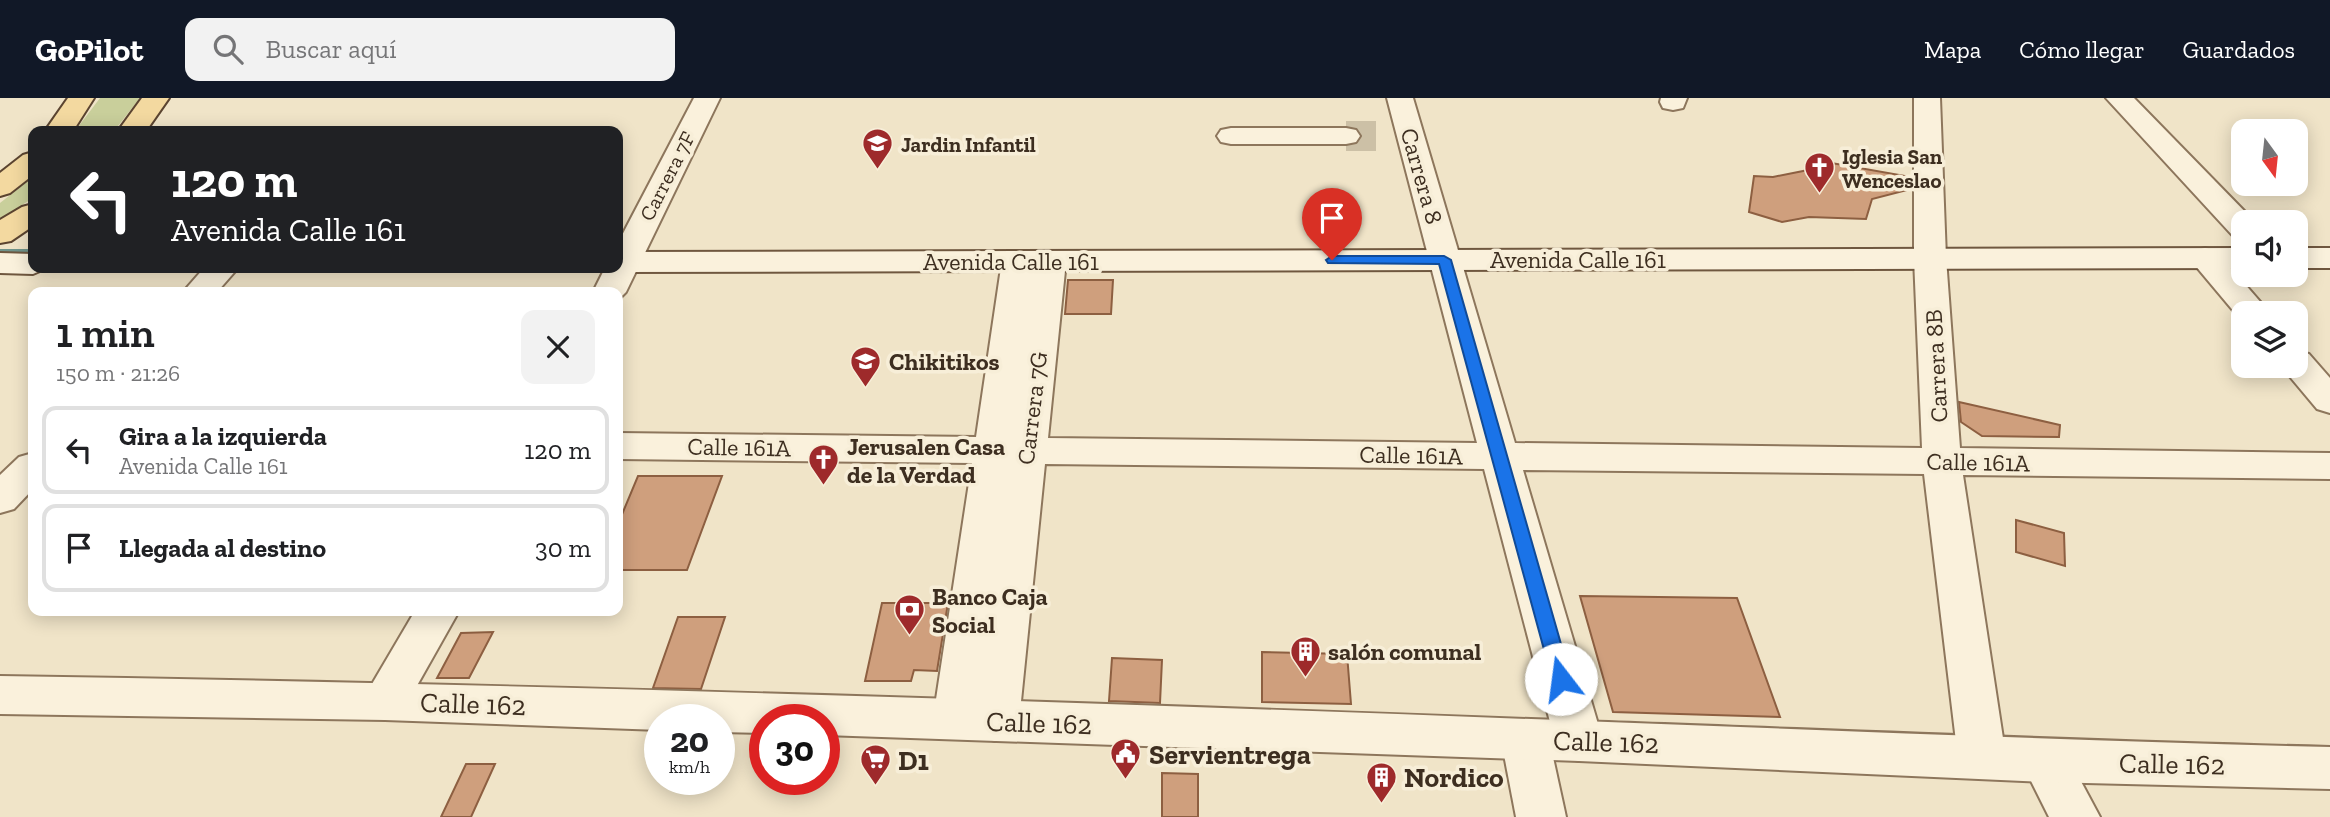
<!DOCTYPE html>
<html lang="es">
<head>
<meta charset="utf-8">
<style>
  body { margin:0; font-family:"Zilla Slab",serif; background:#f2f2f2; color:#202124; height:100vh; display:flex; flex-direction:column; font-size:26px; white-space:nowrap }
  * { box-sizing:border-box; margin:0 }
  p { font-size:23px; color:#757577 }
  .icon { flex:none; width:38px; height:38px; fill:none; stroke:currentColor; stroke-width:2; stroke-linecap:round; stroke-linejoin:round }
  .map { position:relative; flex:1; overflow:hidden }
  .sheet { position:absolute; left:28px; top:189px; width:595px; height:329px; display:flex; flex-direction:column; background:#fff; border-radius:14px; box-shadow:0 4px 18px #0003 }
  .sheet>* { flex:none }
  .hud { position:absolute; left:28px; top:28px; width:595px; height:147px; border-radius:14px; box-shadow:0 4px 18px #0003; background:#202124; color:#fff; overflow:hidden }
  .needle { width:46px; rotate:165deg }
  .controls { position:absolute; left:2231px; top:21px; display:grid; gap:14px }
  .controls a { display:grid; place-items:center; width:77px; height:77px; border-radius:14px; background:#fff; box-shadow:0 4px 18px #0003; font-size:35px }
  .speed { position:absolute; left:644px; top:606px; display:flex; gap:14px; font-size:35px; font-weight:700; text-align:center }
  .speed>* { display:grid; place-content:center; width:91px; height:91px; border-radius:50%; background:#fff; box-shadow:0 4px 18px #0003; line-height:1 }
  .speed small { font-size:18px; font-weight:400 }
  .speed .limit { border:10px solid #d22; background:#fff; color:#111 }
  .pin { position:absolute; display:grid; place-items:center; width:60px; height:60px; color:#fff; margin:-72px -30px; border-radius:50% 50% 50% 0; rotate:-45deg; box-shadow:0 0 7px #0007 }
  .pin .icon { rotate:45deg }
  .me { position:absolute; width:77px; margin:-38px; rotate:345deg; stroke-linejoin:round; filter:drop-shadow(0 0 5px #0008) }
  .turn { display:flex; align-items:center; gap:24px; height:147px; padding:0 28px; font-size:32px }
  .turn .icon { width:91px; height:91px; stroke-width:2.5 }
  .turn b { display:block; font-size:49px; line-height:60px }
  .round { display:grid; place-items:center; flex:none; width:74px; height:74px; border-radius:14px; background:#f2f2f2 }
  .head { display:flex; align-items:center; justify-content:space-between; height:119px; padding:0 28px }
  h1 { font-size:42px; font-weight:600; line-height:52px }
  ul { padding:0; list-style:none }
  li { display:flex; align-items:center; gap:21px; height:88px; margin:0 14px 10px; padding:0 14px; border:4px solid #e0e0e0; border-radius:14px }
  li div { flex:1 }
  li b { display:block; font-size:26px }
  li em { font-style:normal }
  header { display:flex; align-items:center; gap:42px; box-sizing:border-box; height:98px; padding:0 35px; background:#111827; color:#fff }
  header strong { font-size:33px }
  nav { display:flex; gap:38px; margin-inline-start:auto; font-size:24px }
  .search { width:490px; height:63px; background:#f2f2f2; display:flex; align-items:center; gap:18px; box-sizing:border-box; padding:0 24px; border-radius:14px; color:#757577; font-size:26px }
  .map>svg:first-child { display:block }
  .green { fill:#c9cf9b }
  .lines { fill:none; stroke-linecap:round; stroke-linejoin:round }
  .stream { stroke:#6f938a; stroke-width:8 }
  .building { fill:#cf9f7d; stroke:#8d5f41; stroke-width:2 }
  .minor-tunnel { stroke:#ccc0a6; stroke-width:30; stroke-dasharray:30 15; stroke-linecap:butt }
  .minor-casing { stroke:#8d765c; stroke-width:4 }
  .tertiary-casing { stroke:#8d765c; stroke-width:4 }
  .secondary-casing { stroke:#6f573f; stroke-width:4 }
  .primary-casing { stroke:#5b4430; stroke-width:4 }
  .minor { fill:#faf1dc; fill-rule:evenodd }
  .tertiary { fill:#faf1dc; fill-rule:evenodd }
  .secondary { fill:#faf1dc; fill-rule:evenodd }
  .primary { fill:#f3d9a0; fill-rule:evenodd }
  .route { fill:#1a73e8; stroke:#114b97; stroke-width:2 }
  .labels { text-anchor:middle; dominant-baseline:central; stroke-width:7; stroke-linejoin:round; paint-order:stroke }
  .far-poi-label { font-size:21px; font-weight:bold; fill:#3d2e20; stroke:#f7eed8; text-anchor:start }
  .far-street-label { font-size:21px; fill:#3d2e20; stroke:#f7eed8 }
  .street-label { font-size:24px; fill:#3d2e20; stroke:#f7eed8 }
  .poi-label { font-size:24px; font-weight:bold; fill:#3d2e20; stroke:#f7eed8; text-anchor:start }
  .near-street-label { font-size:28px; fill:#3d2e20; stroke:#f7eed8 }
  .near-poi-label { font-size:28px; font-weight:bold; fill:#3d2e20; stroke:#f7eed8; text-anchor:start }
</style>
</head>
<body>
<header>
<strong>GoPilot</strong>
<div class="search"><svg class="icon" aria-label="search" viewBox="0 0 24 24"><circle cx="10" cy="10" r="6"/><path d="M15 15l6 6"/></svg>Buscar aquí</div>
<nav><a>Mapa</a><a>Cómo llegar</a><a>Guardados</a></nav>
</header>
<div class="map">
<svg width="2330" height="719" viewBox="0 0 2330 719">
  <rect width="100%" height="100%" fill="#f0e4c8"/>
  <g class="green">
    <polygon points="100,0 140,0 114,33 75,33"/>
    <polygon points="33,79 33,100 0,121 0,105"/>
  </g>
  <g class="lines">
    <polyline class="stream" points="0,155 33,155"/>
  </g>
  <g class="building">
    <polygon points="1820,63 1911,79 1911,91 1872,101 1866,121 1809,119 1782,124 1749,114 1754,78 1773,79 1813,71"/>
    <polygon points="1068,182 1113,182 1111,216 1065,216"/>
    <polygon points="1959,304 2060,327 2059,339 1982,338 1961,324"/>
    <polygon points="638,378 722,378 687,472 618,472 618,426"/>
    <polygon points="2016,422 2064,435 2065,468 2016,454"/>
    <polygon points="1580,498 1737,500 1780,619 1613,614"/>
    <polygon points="882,505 948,505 937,573 914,572 911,583 865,583"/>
    <polygon points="678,519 725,519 701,591 653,590"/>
    <polygon points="493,534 469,580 437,580 461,535"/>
    <polygon points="1262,554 1347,556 1351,606 1262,604"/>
    <polygon points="1112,560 1162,562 1160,605 1109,603"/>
    <polygon points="466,666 495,666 471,719 441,719"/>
    <polygon points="1162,675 1198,676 1198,719 1162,719"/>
  </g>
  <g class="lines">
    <polyline class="minor-tunnel" points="1346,38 1388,38"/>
    <defs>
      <g id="minor">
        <polygon points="694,0 720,0 626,194 618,202 618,194 593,194 605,170 618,170 618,145"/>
        <polygon points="1387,0 1413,0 1515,345 1922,350 1914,160 1914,0 1940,0 1946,160 1960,350 2330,355 2330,381 1963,377 2006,660 1999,675 1982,681 1965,675 1958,660 1924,376 1523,372 1603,643 1596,657 1579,663 1562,657 1555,643 1484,371 1045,366 1019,623 1012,637 995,643 978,637 975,631 974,635 957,641 940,635 933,621 972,365 618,361 618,335 976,339 1002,163 1007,156 1018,153 1029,156 1034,163 1039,156 1050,153 1061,156 1066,163 1048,340 1477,345"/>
        <polygon points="1661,0 1687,0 1683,10 1673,12 1663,10 1660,4"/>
        <polygon points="2106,0 2134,0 2255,124 2244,124 2244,140 2233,138"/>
        <polygon points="1231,30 1346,30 1356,32 1360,38 1356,44 1346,46 1231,46 1221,44 1217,38 1221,32"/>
        <polygon points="2205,150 2216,153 2270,215 2244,215 2244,223 2241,222 2189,160 2194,153"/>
        <polygon points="204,170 238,170 217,194 183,194"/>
        <polygon points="2296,253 2309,256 2330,280 2330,315 2317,311 2281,268 2296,268"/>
        <polygon points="33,355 33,391 14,411 0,415 0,377 19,359"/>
        <polygon points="415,513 459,513 401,616 385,622 369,616 362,603"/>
        <polygon points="1525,621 1542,627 1549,641 1566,719 1516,719 1501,641 1508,627"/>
        <polygon points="2045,642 2062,648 2100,719 2049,719 2021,663 2028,648"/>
      </g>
      <path id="tertiary" d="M0,578C527,586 1054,603 1581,623C1831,632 2080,643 2330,649V691L2045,684L1579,663L824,637V621H765V635L719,634V621H660V632L385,622L0,616Z"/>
      <g id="secondary">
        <polygon points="2244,150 2244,170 618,174 606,170 618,170 618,154"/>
        <rect x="2296" y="150" width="34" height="20"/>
        <polygon points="0,155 33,156 33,170 47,170 33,176 0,175"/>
      </g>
      <g id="primary">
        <polygon points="68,0 94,0 73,33 45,33"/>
        <polygon points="142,0 169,0 146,33 118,33"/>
        <polygon points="33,54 33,77 10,95 0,98 0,75 23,57"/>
        <polygon points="33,106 33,128 11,143 0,145 0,122 22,109"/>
      </g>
    </defs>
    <use href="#minor" class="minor-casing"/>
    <use href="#tertiary" class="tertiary-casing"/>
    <use href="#secondary" class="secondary-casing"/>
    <use href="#primary" class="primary-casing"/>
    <use href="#minor" class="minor"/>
    <use href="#tertiary" class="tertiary"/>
    <use href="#secondary" class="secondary"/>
    <use href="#primary" class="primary"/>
  </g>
  <polygon class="route" points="1332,158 1444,158 1451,162 1571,581 1568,587 1561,589 1555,587 1552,581 1439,166 1328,165 1326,162"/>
  <defs>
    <symbol id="school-pin" viewBox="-11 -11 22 30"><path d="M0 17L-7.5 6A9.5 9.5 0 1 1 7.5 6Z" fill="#9e2a2b" stroke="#f7eed8"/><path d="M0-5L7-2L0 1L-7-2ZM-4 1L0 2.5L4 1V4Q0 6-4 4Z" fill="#fff"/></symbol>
    <symbol id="church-pin" viewBox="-11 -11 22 30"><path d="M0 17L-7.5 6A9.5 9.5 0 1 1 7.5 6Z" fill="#9e2a2b" stroke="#f7eed8"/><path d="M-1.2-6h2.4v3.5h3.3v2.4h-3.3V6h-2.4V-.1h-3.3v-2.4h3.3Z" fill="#fff"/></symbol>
    <symbol id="bank-pin" viewBox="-11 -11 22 30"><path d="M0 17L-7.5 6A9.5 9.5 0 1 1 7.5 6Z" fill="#9e2a2b" stroke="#f7eed8"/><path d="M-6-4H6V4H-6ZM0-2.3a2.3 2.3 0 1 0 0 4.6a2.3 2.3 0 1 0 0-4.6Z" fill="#fff"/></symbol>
    <symbol id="building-pin" viewBox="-11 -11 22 30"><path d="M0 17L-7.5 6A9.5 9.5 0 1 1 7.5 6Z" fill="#9e2a2b" stroke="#f7eed8"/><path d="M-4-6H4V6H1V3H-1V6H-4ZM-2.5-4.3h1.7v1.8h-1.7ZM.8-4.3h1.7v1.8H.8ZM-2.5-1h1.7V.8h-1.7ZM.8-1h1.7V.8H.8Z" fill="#fff"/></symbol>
    <symbol id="civic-pin" viewBox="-11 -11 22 30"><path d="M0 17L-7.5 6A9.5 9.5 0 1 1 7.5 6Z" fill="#9e2a2b" stroke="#f7eed8"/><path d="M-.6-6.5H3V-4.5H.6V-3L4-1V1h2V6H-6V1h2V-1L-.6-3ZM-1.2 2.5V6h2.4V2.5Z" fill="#fff"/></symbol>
    <symbol id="supermarket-pin" viewBox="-11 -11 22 30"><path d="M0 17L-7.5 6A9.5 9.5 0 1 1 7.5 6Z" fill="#9e2a2b" stroke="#f7eed8"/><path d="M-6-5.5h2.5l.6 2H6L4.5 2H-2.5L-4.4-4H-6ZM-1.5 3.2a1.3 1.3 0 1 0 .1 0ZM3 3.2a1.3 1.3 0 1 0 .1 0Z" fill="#fff"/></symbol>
  </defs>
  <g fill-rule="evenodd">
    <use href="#school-pin" x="860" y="28" width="35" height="47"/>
    <use href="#church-pin" x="1802" y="52" width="35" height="47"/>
    <use href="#school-pin" x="848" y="246" width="35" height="47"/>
    <use href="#church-pin" x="806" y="344" width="35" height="47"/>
    <use href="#bank-pin" x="892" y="494" width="35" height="47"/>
    <use href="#building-pin" x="1288" y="536" width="35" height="47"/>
    <use href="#civic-pin" x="1108" y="638" width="35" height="47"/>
    <use href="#supermarket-pin" x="858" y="644" width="35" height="47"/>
    <use href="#building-pin" x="1364" y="662" width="35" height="47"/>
  </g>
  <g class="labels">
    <g class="far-poi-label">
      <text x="901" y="46">Jardin Infantil</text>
      <text x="1842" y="58">Iglesia San<tspan x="1842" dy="24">Wenceslao</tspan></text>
    </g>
    <g class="far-street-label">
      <text transform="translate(667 78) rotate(-63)">Carrera 7F</text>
    </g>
    <g class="street-label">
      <text transform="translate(1422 78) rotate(74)">Carrera 8</text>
      <text x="1578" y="161">Avenida Calle 161</text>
      <text x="1011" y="163">Avenida Calle 161</text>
      <text transform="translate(1936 268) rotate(-93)">Carrera 8B</text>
      <text transform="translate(1032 310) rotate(-83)">Carrera 7G</text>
      <text transform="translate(739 349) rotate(1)">Calle 161A</text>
      <text transform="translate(1411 357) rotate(1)">Calle 161A</text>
      <text transform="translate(1978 364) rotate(1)">Calle 161A</text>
    </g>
    <g class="poi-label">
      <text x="889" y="263">Chikitikos</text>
      <text x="847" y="348">Jerusalen Casa<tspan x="847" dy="28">de la Verdad</tspan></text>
      <text x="932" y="498">Banco Caja<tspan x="932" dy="28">Social</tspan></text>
      <text x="1328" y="553">salón comunal</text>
    </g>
    <g class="near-street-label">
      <text transform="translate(473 606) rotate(2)">Calle 162</text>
      <text transform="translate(1039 625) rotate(2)">Calle 162</text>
      <text transform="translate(1606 644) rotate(2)">Calle 162</text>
      <text transform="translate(2172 666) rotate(1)">Calle 162</text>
    </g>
    <g class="near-poi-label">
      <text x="1149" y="656">Servientrega</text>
      <text x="898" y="662">D1</text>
      <text x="1404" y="679">Nordico</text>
    </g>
  </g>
</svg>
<div class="controls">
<a><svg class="needle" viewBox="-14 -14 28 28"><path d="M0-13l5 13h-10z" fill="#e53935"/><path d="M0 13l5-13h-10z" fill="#757577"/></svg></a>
<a><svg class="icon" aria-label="sound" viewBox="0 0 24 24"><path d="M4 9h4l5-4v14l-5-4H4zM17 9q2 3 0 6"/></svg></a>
<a><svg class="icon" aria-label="layers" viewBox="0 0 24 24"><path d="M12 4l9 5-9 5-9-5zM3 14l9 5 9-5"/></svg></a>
</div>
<div class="speed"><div>20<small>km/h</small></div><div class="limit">30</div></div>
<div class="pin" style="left:1332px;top:162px;background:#d93025"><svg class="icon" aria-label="arrive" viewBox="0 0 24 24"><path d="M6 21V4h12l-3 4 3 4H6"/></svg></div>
<svg class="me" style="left:1561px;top:581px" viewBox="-20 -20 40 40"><circle r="19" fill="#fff"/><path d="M0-13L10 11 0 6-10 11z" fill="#1a73e8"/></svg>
<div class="hud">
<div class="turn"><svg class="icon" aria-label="left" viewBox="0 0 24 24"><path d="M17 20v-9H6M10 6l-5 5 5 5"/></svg><div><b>120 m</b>Avenida Calle 161</div></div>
</div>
<section class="sheet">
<div class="head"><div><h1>1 min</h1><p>150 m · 21:26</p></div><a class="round"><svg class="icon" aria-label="close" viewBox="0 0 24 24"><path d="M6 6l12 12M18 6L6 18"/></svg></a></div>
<ul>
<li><svg class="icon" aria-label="left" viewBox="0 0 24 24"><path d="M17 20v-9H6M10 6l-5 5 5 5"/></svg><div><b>Gira a la izquierda</b><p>Avenida Calle 161</p></div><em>120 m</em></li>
<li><svg class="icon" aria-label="arrive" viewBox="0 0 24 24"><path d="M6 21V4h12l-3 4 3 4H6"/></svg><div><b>Llegada al destino</b></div><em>30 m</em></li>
</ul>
</section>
</div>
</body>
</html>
